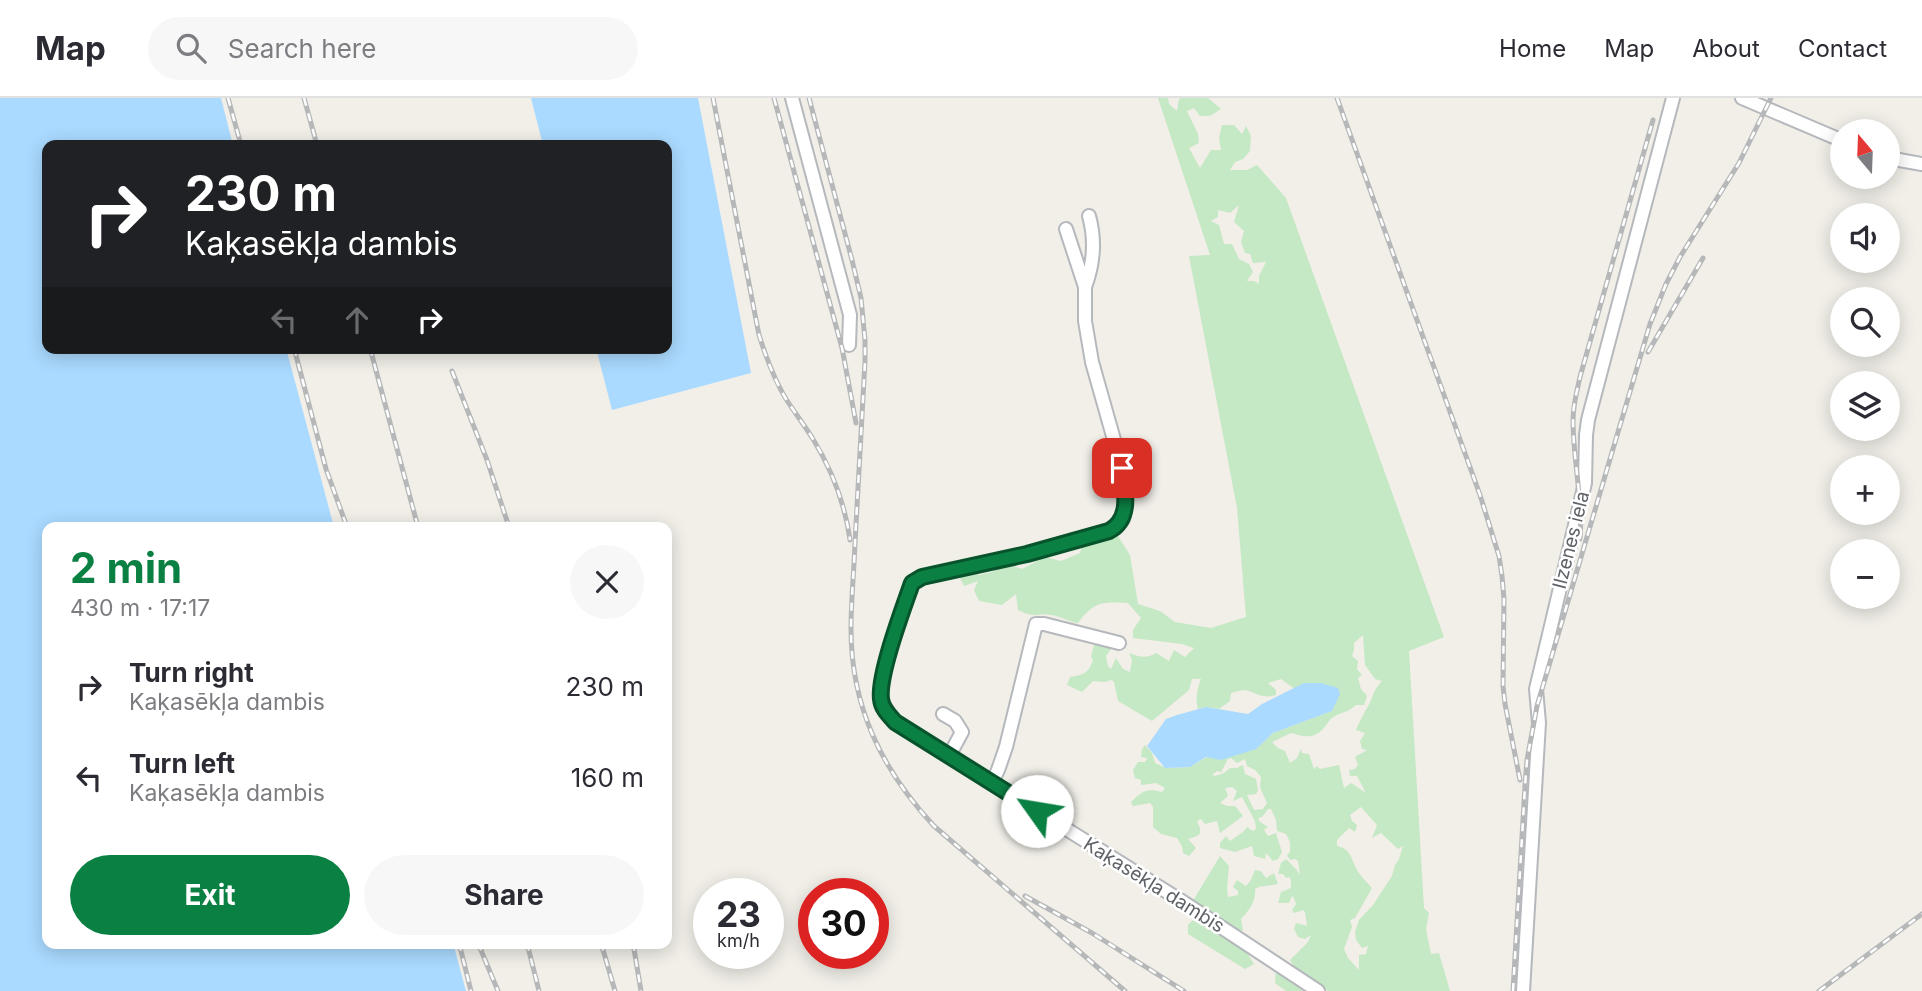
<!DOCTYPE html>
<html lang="en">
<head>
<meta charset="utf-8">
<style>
  body { margin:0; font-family:Inter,sans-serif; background:#f7f7f7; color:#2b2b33; height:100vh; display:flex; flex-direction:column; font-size:26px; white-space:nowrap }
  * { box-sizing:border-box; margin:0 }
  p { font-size:23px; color:#7c7c81 }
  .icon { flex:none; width:38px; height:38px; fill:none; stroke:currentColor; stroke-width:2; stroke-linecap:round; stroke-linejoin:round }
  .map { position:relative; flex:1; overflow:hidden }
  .panel { position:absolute; left:42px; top:424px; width:630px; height:427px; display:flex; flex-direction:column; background:#fff; border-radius:14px; box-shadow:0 4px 18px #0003 }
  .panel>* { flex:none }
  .guide { position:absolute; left:42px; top:42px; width:630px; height:214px; border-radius:14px; box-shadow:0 4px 18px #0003; background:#202124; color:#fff; overflow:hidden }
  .needle { width:46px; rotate:341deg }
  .controls { position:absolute; left:1830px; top:21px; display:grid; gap:14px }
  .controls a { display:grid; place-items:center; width:70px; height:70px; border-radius:50%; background:#fff; box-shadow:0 4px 18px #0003; font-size:35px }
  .speed { position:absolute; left:693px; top:780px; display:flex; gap:14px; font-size:35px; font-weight:700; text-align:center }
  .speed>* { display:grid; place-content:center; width:91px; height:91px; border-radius:50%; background:#fff; box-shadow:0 4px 18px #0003; line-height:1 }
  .speed small { font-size:18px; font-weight:400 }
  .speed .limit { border:10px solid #d22; background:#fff; color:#111 }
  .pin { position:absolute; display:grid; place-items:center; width:60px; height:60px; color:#fff; margin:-30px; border-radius:14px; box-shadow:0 4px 10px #0006 }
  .me { position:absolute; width:77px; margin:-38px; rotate:302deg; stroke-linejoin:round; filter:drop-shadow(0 0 5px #0008) }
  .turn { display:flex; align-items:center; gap:24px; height:147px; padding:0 28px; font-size:32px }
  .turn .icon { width:91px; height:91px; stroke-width:2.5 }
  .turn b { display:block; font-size:49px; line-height:60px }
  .lanes { display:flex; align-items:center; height:66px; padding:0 28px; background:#0003; justify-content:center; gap:35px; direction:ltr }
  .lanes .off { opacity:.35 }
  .round { display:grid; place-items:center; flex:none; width:74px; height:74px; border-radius:37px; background:#f7f7f7 }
  .summary { display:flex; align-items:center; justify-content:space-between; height:119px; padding:0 28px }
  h1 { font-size:42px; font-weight:700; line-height:52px; color:#0b8043 }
  .cta { display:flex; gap:14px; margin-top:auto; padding:14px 28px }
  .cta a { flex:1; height:80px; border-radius:42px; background:#0b8043; color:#fff; font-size:28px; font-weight:700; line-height:80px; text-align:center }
  .cta a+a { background:#f7f7f7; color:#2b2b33 }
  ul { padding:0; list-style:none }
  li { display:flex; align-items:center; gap:21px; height:91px; padding:0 28px }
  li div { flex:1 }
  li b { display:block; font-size:26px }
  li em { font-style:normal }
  header { display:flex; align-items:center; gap:42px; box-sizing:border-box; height:98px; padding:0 35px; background:#fff; border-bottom:2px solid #e1e1e2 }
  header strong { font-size:33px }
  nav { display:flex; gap:38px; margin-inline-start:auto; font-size:24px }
  .search { width:490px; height:63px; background:#f7f7f7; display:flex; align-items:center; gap:18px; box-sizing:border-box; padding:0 24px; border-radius:38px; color:#7c7c81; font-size:26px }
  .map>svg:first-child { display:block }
  .green { fill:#c5e8c5; fill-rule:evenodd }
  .water { fill:#aadaff }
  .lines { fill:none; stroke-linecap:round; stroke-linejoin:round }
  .minor-casing { stroke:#b5b8bc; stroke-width:16 }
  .minor { stroke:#fff; stroke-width:12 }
  .rail-casing { stroke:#b6b7b8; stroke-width:5 }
  .rail { stroke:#fff; stroke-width:2.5; stroke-dasharray:8; stroke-linecap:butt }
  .route-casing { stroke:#07532c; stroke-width:18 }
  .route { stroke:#0b8043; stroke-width:12 }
  .labels { text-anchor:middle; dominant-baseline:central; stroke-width:5; stroke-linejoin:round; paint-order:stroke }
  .street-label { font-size:19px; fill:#5f6368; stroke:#fff }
</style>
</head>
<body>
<header>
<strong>Map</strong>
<div class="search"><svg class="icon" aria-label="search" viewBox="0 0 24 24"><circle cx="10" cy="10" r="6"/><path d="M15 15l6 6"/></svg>Search here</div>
<nav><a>Home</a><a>Map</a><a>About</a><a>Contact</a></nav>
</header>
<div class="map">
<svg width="1922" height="893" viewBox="0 0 1922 893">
  <rect width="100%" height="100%" fill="#f1efe8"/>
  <g class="green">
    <path d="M1158,0H1168L1169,6L1177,13L1179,1L1181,0H1208L1221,11L1210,18H1200L1194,10L1187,13L1198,36L1199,45L1189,50L1200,70L1211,52H1221L1219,40L1222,27H1234L1242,36L1246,28L1251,38L1250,53L1243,61L1235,64L1230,72H1247L1257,67L1286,100L1444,539L1409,553L1424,810L1429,815L1426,831L1431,856L1439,855L1450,893H1328L1307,880L1302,893H1286L1275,885L1276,872L1295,870L1290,862L1308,844L1311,837L1305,841L1298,839L1294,831L1296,825L1307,828L1305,814L1303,812L1294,815L1292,812L1296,806L1294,800L1292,798L1289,805H1278L1281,794L1291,790V782L1289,779L1286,780L1283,776H1278L1281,765L1286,761L1296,771L1300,777L1298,763L1295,761L1290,762L1287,757L1290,754V744L1286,736L1277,733L1276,722L1271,711H1268L1262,719L1258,720L1260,724L1268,729L1264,732L1268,738L1276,735L1282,754L1278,761L1273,763L1266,755L1265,761L1254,758L1252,748L1235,754L1220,750V745L1226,738L1230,743L1243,734L1247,729L1253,733L1256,731L1255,723L1242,699L1233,703L1237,693L1232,689L1225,690L1228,698L1220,705L1227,708H1235L1243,718L1220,735L1217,723L1205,726L1201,721L1197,723C1203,736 1201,737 1188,741L1196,750L1189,758L1183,755L1182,748L1177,740L1161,736L1153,729V709L1150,705L1133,708L1131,704C1142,693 1147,690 1162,694L1165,690L1156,685L1141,687V682L1135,680L1133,672L1138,664H1145L1147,660L1141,659L1142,651L1145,647L1152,655L1155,665L1166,670L1190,669L1207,659L1256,651L1273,635L1332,613L1337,590C1321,585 1310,582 1295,591L1281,581L1268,585L1276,592V597C1259,602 1255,592 1242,592C1238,593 1235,594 1231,595L1230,603L1219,611L1206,609L1198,611C1195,600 1197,592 1201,581H1192L1189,592L1152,623L1118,603L1114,584L1112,582L1104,584L1093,583L1082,594L1067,587L1070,579C1083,577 1089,575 1093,562L1091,559L1095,543L1107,550L1113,548L1106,558L1108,568L1111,571L1116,560L1123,571L1130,574L1132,562L1129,555C1140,559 1146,561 1156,555L1169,563L1174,552L1185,559L1194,550L1182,546L1133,540V532L1141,520L1128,505C1101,504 1095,503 1078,525C1069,524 1060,518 1051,517C1034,515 1037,521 1018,512L1016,496L1002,507L979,503L974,492L978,483L964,488L960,480L962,475L973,473L979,477L992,474L1007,466L1022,471L1045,459L1061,463L1080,455L1082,448L1118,438L1130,457L1138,506L1160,513L1175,524L1211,530L1246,519L1237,410L1189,158L1210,157ZM1239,107L1234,124L1244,133L1241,144L1245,155L1250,156L1253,165L1266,164L1259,178V186L1254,183H1247L1253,174L1249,166L1239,161L1232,146H1224L1219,127L1211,123L1218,119V112L1230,115ZM1363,537L1365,567L1375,581L1382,583C1371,595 1374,599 1367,610C1363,617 1359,624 1356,632L1365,635L1360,643L1362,651L1367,652L1355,659L1358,667L1355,671L1349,672L1350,678H1357L1366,695L1351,685L1344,690L1339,667L1320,671L1317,668L1314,671L1309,656L1302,655L1301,651L1297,660L1290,665L1285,653L1278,650L1272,644L1291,635C1307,640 1316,641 1327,626C1330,622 1331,620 1335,618C1344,613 1347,615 1356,607H1364L1367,598L1361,591L1358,580L1362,577L1357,571L1358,563L1352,558L1354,552V545ZM1231,660L1237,665L1245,661L1247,668L1255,672L1261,679L1260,689L1267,705L1263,711L1254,712L1247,697L1256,696L1258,692L1256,681L1245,676L1243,667L1237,670H1230L1224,675L1215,678L1212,677L1217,673L1221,674L1228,661ZM1361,709L1377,727L1372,740L1381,735L1398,751L1403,748L1399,761L1395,767L1392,778L1373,807L1359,822L1355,834L1356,842L1362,850L1368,848L1366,856L1359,857V872L1348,860L1344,851L1352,829L1350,822L1355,820L1372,790C1367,784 1360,778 1356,770C1351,760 1351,751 1337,748V742L1349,730L1355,734L1357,727L1352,723L1350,717Z"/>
    <path d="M1220,758L1229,768L1227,792L1228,799L1238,797V793L1233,789L1237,782L1246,788L1251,782L1255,772L1261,773L1266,780L1274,775L1278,786L1259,789L1255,791C1256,804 1249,812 1241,821L1243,832L1236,834L1191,806Z"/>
    <polygon points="1194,821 1219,838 1226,835 1238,848 1242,847 1254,866 1245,871 1188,836 1188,827"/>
  </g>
  <g class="water">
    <polygon points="0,0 221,0 233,47 47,47 47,250 286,250 334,429 47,429 47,845 453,845 466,893 0,893"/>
    <polygon points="531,0 698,0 751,275 612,312 596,250 667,250 667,47 543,47"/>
    <polygon points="1304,585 1321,585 1338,590 1340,596 1332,613 1273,635 1256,651 1221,662 1206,659 1190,669 1165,670 1147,648 1166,621 1177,617 1206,609 1248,616 1262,606"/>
  </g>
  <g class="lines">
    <defs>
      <g id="minor">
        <polyline points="792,0 850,217 849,247"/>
        <polyline points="1742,0 1843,43"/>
        <polyline points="1888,60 1922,66"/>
        <path d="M1066,131L1085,189V223L1092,264L1122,370L1126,400L1123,421L1117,429L1109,433L1027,456L922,479L912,486C903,512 878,576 881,601C882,611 889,617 895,624L1180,802L1318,893"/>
        <path d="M1085,189C1094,165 1096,143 1089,118"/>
        <polyline points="943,616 955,623 962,634 949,658"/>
        <polyline points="992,685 998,672 1006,649 1036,526 1044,526 1119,545"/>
        <polyline points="1523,893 1539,625 1536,591 1585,385 1586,337 1588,322 1673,0"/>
      </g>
    </defs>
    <use href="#minor" class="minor-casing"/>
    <use href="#minor" class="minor"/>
    <defs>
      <g id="rail">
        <polyline points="228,0 241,47"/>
        <polyline points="304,0 317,47"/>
        <path d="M713,0L759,237C766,259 774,281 786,301C795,315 805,328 813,341C832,372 845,406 850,442"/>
        <polyline points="774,0 842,250 856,325"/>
        <path d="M809,0L852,162L861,200L865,242V263C862,324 858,384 855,445C854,474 851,502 851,531C851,609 882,672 934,728L1125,893"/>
        <polyline points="1337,0 1480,397 1499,458 1502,478 1504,501 1503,588 1505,606 1520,682"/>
        <polyline points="294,250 326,371 347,429"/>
        <polyline points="370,250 418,429"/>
        <polyline points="1648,254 1703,160"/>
        <polyline points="452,273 487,362 509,429"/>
        <path d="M1580,441C1583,402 1573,362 1573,322C1573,307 1577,293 1580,279L1653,22"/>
        <polyline points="1025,798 1092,835 1184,893"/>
        <polyline points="459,845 471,893"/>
        <polyline points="478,845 498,893"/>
        <polyline points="527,845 539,893"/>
        <polyline points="601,845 615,893"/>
        <polyline points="633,845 641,893"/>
        <polyline points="1513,893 1525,688 1527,662 1537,608 1650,226 1666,186 1680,159 1739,65 1771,0"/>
        <polyline points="1819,893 1922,816"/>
      </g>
    </defs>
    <use href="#rail" class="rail-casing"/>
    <use href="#rail" class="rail"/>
  </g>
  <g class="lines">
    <defs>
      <path id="route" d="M1037,713L895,624C889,617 882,611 881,601C878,577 903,511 912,485L922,479L1027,456L1109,433C1132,421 1125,392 1122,370"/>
    </defs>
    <use href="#route" class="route-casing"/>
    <use href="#route" class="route"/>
  </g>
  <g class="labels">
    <g class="street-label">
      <text transform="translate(1571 442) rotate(-76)">Ilzenes iela</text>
      <text transform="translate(1154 787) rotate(32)">Kaķasēkļa dambis</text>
    </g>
  </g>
</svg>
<div class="controls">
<a><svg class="needle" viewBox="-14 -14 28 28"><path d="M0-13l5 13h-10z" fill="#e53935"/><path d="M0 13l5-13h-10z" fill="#7c7c81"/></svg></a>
<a><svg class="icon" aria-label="sound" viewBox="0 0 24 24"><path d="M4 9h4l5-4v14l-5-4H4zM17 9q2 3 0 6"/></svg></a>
<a><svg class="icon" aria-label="search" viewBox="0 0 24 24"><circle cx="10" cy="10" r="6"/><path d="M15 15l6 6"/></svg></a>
<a><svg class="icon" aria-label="layers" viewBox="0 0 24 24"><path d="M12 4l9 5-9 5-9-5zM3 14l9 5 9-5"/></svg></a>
<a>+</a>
<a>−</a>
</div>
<div class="speed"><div>23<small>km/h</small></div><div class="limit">30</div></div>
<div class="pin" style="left:1122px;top:370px;background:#d93025"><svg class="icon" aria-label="arrive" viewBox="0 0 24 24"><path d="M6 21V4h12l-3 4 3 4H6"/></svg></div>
<svg class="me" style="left:1037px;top:713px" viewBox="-20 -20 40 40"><circle r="19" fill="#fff"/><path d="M0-13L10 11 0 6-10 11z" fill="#0b8043"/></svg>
<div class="guide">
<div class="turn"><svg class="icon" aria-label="right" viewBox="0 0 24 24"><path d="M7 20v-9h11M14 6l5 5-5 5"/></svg><div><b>230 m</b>Kaķasēkļa dambis</div></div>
<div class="lanes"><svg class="icon off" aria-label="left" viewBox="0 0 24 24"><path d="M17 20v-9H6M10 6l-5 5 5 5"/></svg><svg class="icon off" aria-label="ahead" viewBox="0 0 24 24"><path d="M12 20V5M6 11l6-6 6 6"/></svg><svg class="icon" aria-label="right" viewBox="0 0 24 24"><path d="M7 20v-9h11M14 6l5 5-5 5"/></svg></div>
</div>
<section class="panel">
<div class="summary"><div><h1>2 min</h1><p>430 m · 17:17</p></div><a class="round"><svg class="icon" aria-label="close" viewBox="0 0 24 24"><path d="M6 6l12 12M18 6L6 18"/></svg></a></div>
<ul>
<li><svg class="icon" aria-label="right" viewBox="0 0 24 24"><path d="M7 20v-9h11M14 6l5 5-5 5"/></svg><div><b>Turn right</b><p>Kaķasēkļa dambis</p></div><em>230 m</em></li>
<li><svg class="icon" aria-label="left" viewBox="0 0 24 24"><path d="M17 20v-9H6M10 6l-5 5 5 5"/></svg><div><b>Turn left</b><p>Kaķasēkļa dambis</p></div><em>160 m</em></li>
</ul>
<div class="cta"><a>Exit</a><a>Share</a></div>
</section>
</div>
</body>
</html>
